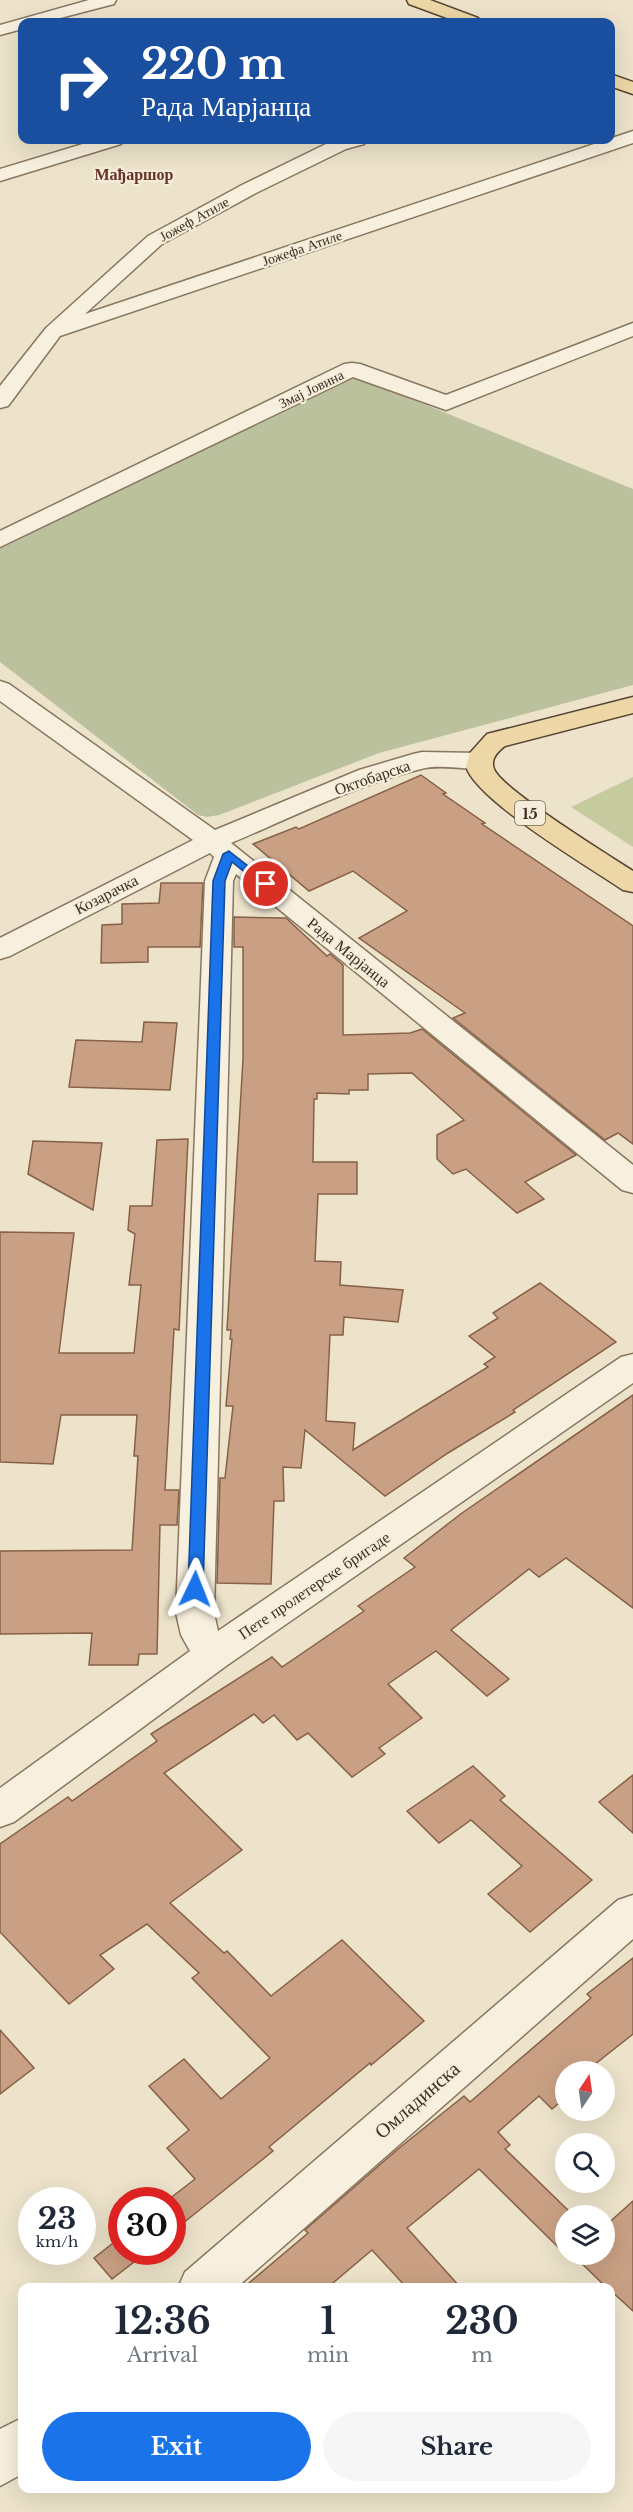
<!DOCTYPE html>
<html lang="en">
<head>
<meta charset="utf-8">
<style>
  body { margin:0; font-family:"Libre Baskerville",serif; background:#f6f6f7; color:#1f2937; height:100vh; display:flex; flex-direction:column; font-size:22px; white-space:nowrap }
  * { box-sizing:border-box; margin:0 }
  p { font-size:20px; color:#747a83 }
  .icon { flex:none; width:33px; height:33px; fill:none; stroke:currentColor; stroke-width:2; stroke-linecap:round; stroke-linejoin:round }
  .map { position:relative; flex:1; overflow:hidden }
  .panel { position:absolute; left:18px; top:2283px; width:597px; height:210px; display:flex; flex-direction:column; background:#fff; border-radius:12px; box-shadow:0 6px 24px #0002 }
  .panel>* { flex:none }
  .hud { position:absolute; left:18px; top:18px; width:597px; height:126px; border-radius:12px; box-shadow:0 6px 24px #0002; background:#1a4fa0; color:#fff; overflow:hidden }
  .needle { width:39px; rotate:13deg }
  .buttons { position:absolute; left:555px; top:2061px; display:grid; gap:12px }
  .buttons a { display:grid; place-items:center; width:60px; height:60px; border-radius:50%; background:#fff; box-shadow:0 6px 24px #0002; font-size:30px }
  .speed { position:absolute; left:18px; top:2187px; display:flex; gap:12px; font-size:30px; font-weight:700; text-align:center }
  .speed>* { display:grid; place-content:center; width:78px; height:78px; border-radius:50%; background:#fff; box-shadow:0 6px 24px #0002; line-height:1 }
  .speed small { font-size:15px; font-weight:400 }
  .speed .limit { border:9px solid #d22; background:#fff; color:#111 }
  .pin { position:absolute; display:grid; place-items:center; width:51px; height:51px; color:#fff; margin:-26px; border:3px solid #fff; border-radius:50%; box-shadow:0 2px 6px #0007 }
  .me { position:absolute; width:66px; margin:-33px; rotate:2deg; stroke-linejoin:round; filter:drop-shadow(0 0 4px #0008) }
  .turn { display:flex; align-items:center; gap:21px; height:126px; padding:0 24px; font-size:27px }
  .turn .icon { width:78px; height:78px; stroke-width:2.5 }
  .turn b { display:block; font-size:42px; line-height:51px }
  .eta { display:flex; justify-content:space-evenly; align-items:center; height:102px; text-align:center }
  .eta b { font-size:36px; font-weight:800; line-height:42px }
  .action { display:flex; gap:12px; margin-top:auto; padding:12px 24px }
  .action a { flex:1; height:69px; border-radius:36px; background:#1a73e8; color:#fff; font-size:24px; font-weight:800; line-height:69px; text-align:center }
  .action a+a { background:#f6f6f7; color:#1f2937 }
  .map>svg:first-child { display:block }
  .green { fill:#c6cb9f }
  .cemetery { fill:#bcc19d }
  .building { fill:#c9a083; stroke:#876147; stroke-width:1.5 }
  .lines { fill:none; stroke-linecap:round; stroke-linejoin:round }
  .minor-casing { stroke:#897660; stroke-width:3 }
  .primary-casing { stroke:#584433; stroke-width:3 }
  .minor { fill:#f8f0de; fill-rule:evenodd }
  .primary { fill:#edd7a6; fill-rule:evenodd }
  .route { fill:#1a73e8; stroke:#114b97; stroke-width:1.5 }
  .labels { text-anchor:middle; dominant-baseline:central; stroke-width:4.5; stroke-linejoin:round; paint-order:stroke }
  .far-street-label { font-size:14px; fill:#3b2e22; stroke:#f5edda }
  .shield { fill:#f5edda; stroke:#736759; stroke-width:1.5 }
  .shield-label { font-size:15px; font-weight:bold; fill:#3b2e22 }
  .far-quarter-label { font-size:16px; font-weight:bold; fill:#653224; stroke:#f5edda }
  .street-label { font-size:16px; fill:#3b2e22; stroke:#f5edda }
  .near-street-label { font-size:20px; fill:#3b2e22; stroke:#f5edda }
</style>
</head>
<body>
<div class="map">
<svg width="633" height="2512" viewBox="0 0 633 2512">
  <rect width="100%" height="100%" fill="#ede3cb"/>
  <polygon class="green" points="633,777 633,847 571,807"/>
  <polygon class="cemetery" points="360,378 633,489 633,685 379,753 219,815 207,817 198,815 0,662 0,546 343,379"/>
  <g class="building">
    <polygon points="421,775 446,793 443,794 485,823 482,824 633,926 633,1144 618,1133 605,1140 453,1018 465,1013 359,938 407,911 353,871 309,891 253,844 296,827 299,829"/>
    <polygon points="161,883 203,883 200,947 148,947 148,962 101,963 102,925 122,924 122,904 159,903"/>
    <polygon points="234,917 286,918 327,956 330,954 343,965 343,1035 410,1033 422,1029 576,1155 525,1182 544,1199 517,1213 466,1169 453,1174 437,1159 437,1135 464,1120 412,1073 368,1074 368,1090 349,1090 349,1094 317,1093 317,1099 314,1099 313,1162 357,1162 357,1194 318,1194 315,1261 341,1262 340,1285 403,1290 398,1322 344,1317 343,1335 330,1335 326,1421 355,1423 353,1450 488,1367 484,1364 495,1357 469,1336 498,1318 493,1313 540,1283 616,1342 513,1410 515,1412 448,1453 385,1496 305,1430 301,1468 283,1467 284,1501 274,1501 271,1584 217,1583 220,1478 225,1478 233,1406 226,1406 232,1339 230,1339 231,1330 227,1330 243,1059 243,947 234,947"/>
    <polygon points="144,1022 177,1023 170,1090 69,1087 76,1040 142,1042"/>
    <polygon points="188,1139 179,1330 174,1329 165,1490 179,1490 177,1525 160,1525 157,1654 139,1654 138,1665 89,1665 92,1633 0,1634 0,1551 132,1550 138,1456 134,1456 137,1415 61,1415 53,1464 0,1462 0,1232 74,1233 59,1353 134,1353 141,1285 129,1285 135,1234 128,1230 130,1206 152,1206 157,1140"/>
    <polygon points="33,1141 102,1143 93,1210 28,1174"/>
    <polygon points="633,1395 633,1608 566,1558 539,1577 529,1569 451,1630 509,1679 487,1696 436,1651 388,1684 422,1718 379,1748 385,1754 352,1777 308,1733 297,1740 274,1715 263,1723 254,1714 164,1773 242,1850 170,1903 224,1953 227,1951 271,1996 342,1940 424,2021 371,2065 370,2063 269,2147 273,2151 172,2232 172,2200 168,2200 195,2179 167,2148 189,2130 149,2086 184,2059 221,2099 270,2058 192,1978 199,1973 147,1924 100,1955 114,1969 69,2004 0,1932 0,1844 68,1797 72,1801 157,1741 151,1734 272,1657 282,1667 364,1611 358,1606 415,1567 404,1558 462,1513"/>
    <polygon points="473,1766 505,1796 500,1800 592,1880 530,1932 488,1894 522,1866 471,1820 439,1843 407,1811"/>
    <polygon points="633,1775 633,1833 599,1802"/>
    <polygon points="633,1958 633,2034 585,2072 566,2072 566,2097 552,2109 539,2096 498,2132 510,2145 505,2149 574,2216 566,2216 566,2249 561,2244 558,2247 479,2169 407,2228 461,2288 407,2288 372,2250 327,2288 243,2288 308,2233 305,2230 398,2149 464,2096 470,2102 591,1998 587,1994"/>
    <polygon points="0,2030 34,2068 0,2094"/>
    <polygon points="633,2201 633,2311 610,2290 610,2288 607,2288 572,2254 604,2254 604,2227"/>
    <polygon points="122,2236 122,2252 147,2252 112,2279 94,2258"/>
  </g>
  <g class="lines">
    <defs>
      <g id="minor">
        <polygon points="89,0 116,0 114,4 45,22 22,22 22,29 0,35 0,25"/>
        <polygon points="633,131 633,143 60,336 8,406 0,408 0,386 46,328 148,236 242,185 332,141 366,140 364,144 346,149 256,193 162,244 85,314"/>
        <polygon points="96,140 123,140 121,144 0,181 0,169"/>
        <polygon points="633,323 633,336 446,410 353,377 0,547 0,531 344,364 352,363 360,364 446,395"/>
        <path d="M0,681L9,684L215,830L359,770L413,754L422,752L480,753L489,755L493,761L489,767C467,772 443,763 421,769C355,785 293,817 231,843L633,1165V1193L622,1190L236,874L233,881L214,1613L218,1631L621,1357L633,1354V1383L226,1666L14,1822L0,1827V1788L190,1651L181,1635L176,1613L205,881L214,857L210,853L10,956L0,959V938L193,840L0,701Z"/>
        <polygon points="633,1895 633,1939 236,2288 178,2288 185,2272 618,1900"/>
        <polygon points="22,2418 22,2474 0,2486 0,2429"/>
      </g>
      <g id="primary">
        <polygon points="407,0 430,0 478,18 480,22 458,22 409,4"/>
        <polygon points="610,74 633,82 633,94 610,86"/>
        <path d="M633,697V713L505,746C498,751 490,759 494,769C501,789 610,856 633,871V892L623,890C591,868 475,800 466,766L470,753L487,734Z"/>
      </g>
    </defs>
    <use href="#minor" class="minor-casing"/>
    <use href="#primary" class="primary-casing"/>
    <use href="#minor" class="minor"/>
    <use href="#primary" class="primary"/>
  </g>
  <polygon class="route" points="229,851 271,884 270,886 262,886 232,862 225,881 203,1589 201,1593 190,1593 188,1589 213,881 223,854"/>
  <g class="labels">
    <g class="far-street-label">
      <text transform="translate(194 219) rotate(-29)">Јожеф Атиле</text>
      <text transform="translate(302 248) rotate(-19)">Јожефа Атиле</text>
      <text transform="translate(311 389) rotate(-26)">Змај Јовина</text>
    </g>
    <rect class="shield" x="515" y="801" width="30" height="24" rx="4.5"/>
    <g class="shield-label">
      <text x="530" y="813">15</text>
    </g>
    <g class="far-quarter-label">
      <text x="134" y="174">Мађаршор</text>
    </g>
    <g class="street-label">
      <text transform="translate(372 777) rotate(-19)">Октобарска</text>
      <text transform="translate(106 894) rotate(-27)">Козарачка</text>
      <text transform="translate(349 952) rotate(39)">Рада Марјанца</text>
      <text transform="translate(314 1585) rotate(-34)">Пете пролетерске бригаде</text>
    </g>
    <g class="near-street-label">
      <text transform="translate(417 2100) rotate(-41)">Омладинска</text>
    </g>
  </g>
</svg>
<div class="buttons">
<a><svg class="needle" viewBox="-14 -14 28 28"><path d="M0-13l5 13h-10z" fill="#e53935"/><path d="M0 13l5-13h-10z" fill="#747a83"/></svg></a>
<a><svg class="icon" aria-label="search" viewBox="0 0 24 24"><circle cx="10" cy="10" r="6"/><path d="M15 15l6 6"/></svg></a>
<a><svg class="icon" aria-label="layers" viewBox="0 0 24 24"><path d="M12 4l9 5-9 5-9-5zM3 14l9 5 9-5"/></svg></a>
</div>
<div class="speed"><div>23<small>km/h</small></div><div class="limit">30</div></div>
<div class="pin" style="left:266px;top:884px;background:#d93025"><svg class="icon" aria-label="arrive" viewBox="0 0 24 24"><path d="M6 21V4h12l-3 4 3 4H6"/></svg></div>
<svg class="me" style="left:195px;top:1589px" viewBox="-20 -20 40 40"><path d="M0-17L14 15 0 8-14 15z" fill="#1a73e8" stroke="#fff" stroke-width="4"/></svg>
<div class="hud">
<div class="turn"><svg class="icon" aria-label="right" viewBox="0 0 24 24"><path d="M7 20v-9h11M14 6l5 5-5 5"/></svg><div><b>220 m</b>Рада Марјанца</div></div>
</div>
<section class="panel">
<div class="eta">
<div><b>12:36</b><p>Arrival</p></div>
<div><b>1</b><p>min</p></div>
<div><b>230</b><p>m</p></div>
</div>
<div class="action"><a>Exit</a><a>Share</a></div>
</section>
</div>
</body>
</html>
